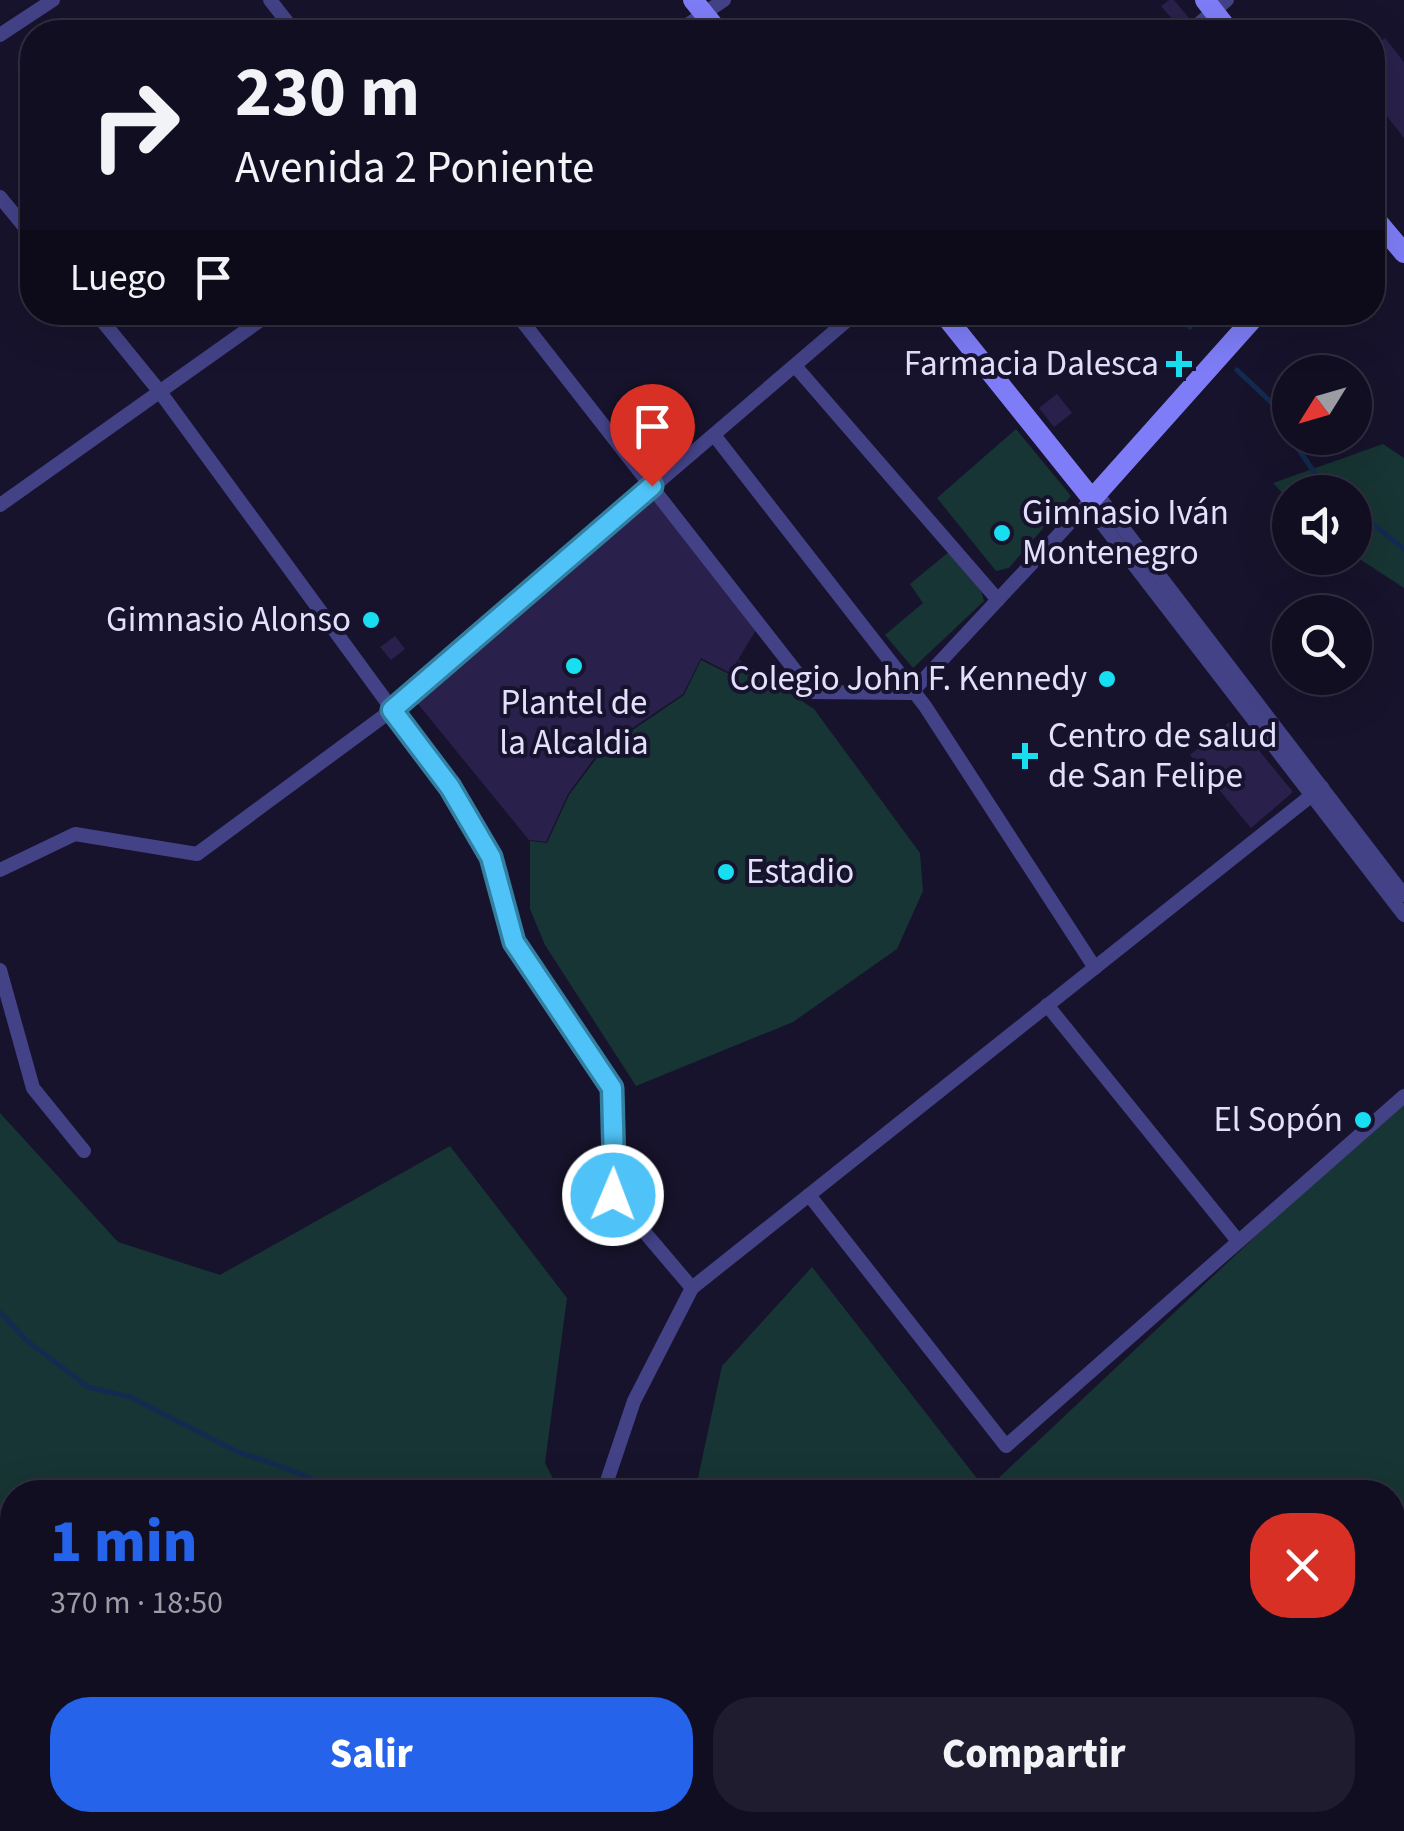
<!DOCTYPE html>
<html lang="es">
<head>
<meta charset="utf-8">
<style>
  body { margin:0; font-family:"Source Sans 3",sans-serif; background:#1e1c2e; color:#f1f3f6; height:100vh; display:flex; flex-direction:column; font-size:38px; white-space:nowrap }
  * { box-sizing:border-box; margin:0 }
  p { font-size:32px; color:#9c9ca5 }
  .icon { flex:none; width:55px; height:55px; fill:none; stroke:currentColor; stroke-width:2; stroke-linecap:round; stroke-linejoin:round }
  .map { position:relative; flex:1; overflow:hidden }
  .panel { position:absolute; left:0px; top:1480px; width:1405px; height:352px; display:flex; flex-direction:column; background:#110e21; border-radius:40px 40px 0 0; box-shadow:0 10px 40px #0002,0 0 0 2px #302e3f }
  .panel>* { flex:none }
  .hud { position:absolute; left:20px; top:20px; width:1365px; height:305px; border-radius:40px; box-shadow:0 10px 40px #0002,0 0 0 2px #302e3f; background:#110e21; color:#f1f3f6; overflow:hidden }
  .needle { width:65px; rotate:233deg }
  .buttons { position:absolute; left:1272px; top:355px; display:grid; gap:20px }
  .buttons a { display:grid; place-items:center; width:100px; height:100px; border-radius:50%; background:#110e21; box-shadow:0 10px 40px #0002,0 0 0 2px #302e3f; font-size:50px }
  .pin { position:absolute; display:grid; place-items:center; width:85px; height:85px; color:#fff; margin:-102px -42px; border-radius:50% 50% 50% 0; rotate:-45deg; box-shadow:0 0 10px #0007 }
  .pin .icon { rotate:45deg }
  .me { position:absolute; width:110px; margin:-55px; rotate:1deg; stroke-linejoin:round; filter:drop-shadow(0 0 8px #0008) }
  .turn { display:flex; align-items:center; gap:35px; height:210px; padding:0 50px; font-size:45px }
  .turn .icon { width:130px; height:130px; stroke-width:2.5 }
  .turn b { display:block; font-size:70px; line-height:85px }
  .then { display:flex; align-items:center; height:95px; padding:0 50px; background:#0003; gap:20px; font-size:38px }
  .round { display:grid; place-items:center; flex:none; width:105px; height:105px; border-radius:40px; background:#1e1c2e }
  .overview { display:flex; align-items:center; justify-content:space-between; height:170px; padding:0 50px }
  h1 { font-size:60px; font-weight:800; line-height:75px; color:#2563eb }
  .button { display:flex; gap:20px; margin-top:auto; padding:20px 50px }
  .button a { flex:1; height:115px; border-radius:40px; background:#2563eb; color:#fff; font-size:40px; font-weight:800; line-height:115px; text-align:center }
  .button a+a { background:#1e1c2e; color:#f1f3f6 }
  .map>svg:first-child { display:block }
  .green { fill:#173534 }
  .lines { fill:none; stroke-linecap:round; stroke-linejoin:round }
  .stream { stroke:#132b50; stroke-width:5 }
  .building { fill:#29214b }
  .street { stroke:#434287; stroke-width:14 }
  .secondary { stroke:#7e7df7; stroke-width:20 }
  .route-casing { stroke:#337fa1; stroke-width:25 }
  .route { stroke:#4fc3f7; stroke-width:18 }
  .poi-dot { fill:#18def1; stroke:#17132c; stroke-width:4 }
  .labels { text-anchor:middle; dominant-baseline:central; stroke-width:8; stroke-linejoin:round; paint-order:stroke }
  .poi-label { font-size:35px; fill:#e3e0fd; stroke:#17132c; text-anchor:end }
</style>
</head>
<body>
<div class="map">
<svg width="1404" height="1831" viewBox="0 0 1404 1831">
  <rect width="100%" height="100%" fill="#17132c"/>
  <g class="green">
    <polygon points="1016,429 1071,496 1009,568 996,571 937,498"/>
    <polygon points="1383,444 1404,458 1404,588 1355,556 1355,492 1290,492 1290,501 1273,483"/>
    <polygon points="950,551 979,584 984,601 913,668 885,635 923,603 910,584"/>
    <polygon points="701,660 731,675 739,660 814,709 920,853 923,891 897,949 793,1022 636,1086 545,945 530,909 530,841 547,843 569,795 602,751 684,695"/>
    <polygon points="1404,1105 1404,1831 398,1831 385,1820 1392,1820 1392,1492 695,1492 722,1366 812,1267 986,1490 1278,1215"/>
    <polygon points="0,1113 118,1242 220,1275 450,1146 567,1298 545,1463 560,1492 12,1492 12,1576 0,1564"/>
  </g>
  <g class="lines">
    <g class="stream">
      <polyline points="1180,312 1190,327"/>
      <polyline points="1237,370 1273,404 1290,435"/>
      <polyline points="1291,438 1320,481 1333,492"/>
      <polyline points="1355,510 1404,549"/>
      <polyline points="0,1312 26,1340 88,1387 130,1397 236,1451 280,1466 327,1485 337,1492"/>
      <polyline points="978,1820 989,1831"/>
    </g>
  </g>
  <g class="building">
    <polygon points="1169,0 1174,0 1189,18 1179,27 1161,6"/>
    <polygon points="1385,38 1404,62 1404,138 1372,97 1372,47"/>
    <polygon points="1176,353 1191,367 1183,376 1168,361"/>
    <polygon points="1057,394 1072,413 1054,427 1039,408"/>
    <polygon points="650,499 657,500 759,625 730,673 701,658 683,694 601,749 568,794 546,842 529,840 418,704 419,699 423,691"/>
    <polygon points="372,608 383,622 370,632 360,618"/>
    <polygon points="395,636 405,649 391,660 380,647"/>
    <polygon points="1233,719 1293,792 1251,828 1190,755"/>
  </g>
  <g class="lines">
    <g class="street">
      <polyline points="270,0 295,32"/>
      <polyline points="677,32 724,0"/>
      <polyline points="1189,32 1227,0"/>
      <polyline points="0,35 53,0"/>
      <polyline points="0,197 32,236"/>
      <polyline points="95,312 160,392 449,787 491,857 514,941 612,1088 614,1164 611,1185 613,1195 692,1288"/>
      <polyline points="515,312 812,692 911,693 1092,499"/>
      <polyline points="796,367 998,600"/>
      <polyline points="714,435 925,706 1095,968"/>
      <polyline points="1097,494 1404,895"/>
      <polyline points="1087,504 1404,915"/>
      <polyline points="0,505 272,312"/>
      <polyline points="0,870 75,834 197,854 392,710 857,312"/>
      <polyline points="0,970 33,1088 84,1151"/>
      <polyline points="1047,1005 1238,1241"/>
      <polyline points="809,1195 1006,1446 1404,1096"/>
      <polyline points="607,1481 634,1401 692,1288 1322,787"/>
      <polyline points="0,1778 12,1787"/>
      <polyline points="59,1820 75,1831"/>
      <polyline points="257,1820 268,1831"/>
      <polyline points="153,1831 166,1820"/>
    </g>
    <g class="secondary">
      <polyline points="693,0 719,32"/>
      <polyline points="1205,0 1230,32"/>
      <polyline points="1372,215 1404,253"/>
      <polyline points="942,312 1092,499 1259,312"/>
    </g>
  </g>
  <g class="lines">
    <defs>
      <polyline id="route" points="613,1195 610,1185 614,1164 612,1088 514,942 491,857 450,787 392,710 652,486"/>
    </defs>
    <use href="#route" class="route-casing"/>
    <use href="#route" class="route"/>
  </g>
  <g class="poi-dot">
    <path d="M1174 349h10v10h10v10h-10v10h-10v-10h-10v-10h10z"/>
    <circle cx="1002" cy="533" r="10"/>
    <circle cx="371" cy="620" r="10"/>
    <circle cx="574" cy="666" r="10"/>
    <circle cx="1107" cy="679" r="10"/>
    <path d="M1020 741h10v10h10v10h-10v10h-10v-10h-10v-10h10z"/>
    <circle cx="726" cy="872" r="10"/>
    <circle cx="1363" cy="1120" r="10"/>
  </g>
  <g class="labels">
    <g class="poi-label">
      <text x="1159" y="364">Farmacia Dalesca</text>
      <text x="1022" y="513" text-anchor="start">Gimnasio Iván<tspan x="1022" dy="40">Montenegro</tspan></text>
      <text x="351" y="620">Gimnasio Alonso</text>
      <text x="1087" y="679">Colegio John F. Kennedy</text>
      <text x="574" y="703" text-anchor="middle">Plantel de<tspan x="574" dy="40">la Alcaldia</tspan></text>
      <text x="1048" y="736" text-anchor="start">Centro de salud<tspan x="1048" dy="40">de San Felipe</tspan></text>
      <text x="746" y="872" text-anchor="start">Estadio</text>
      <text x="1343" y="1120">El Sopón</text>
    </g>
  </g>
</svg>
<div class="buttons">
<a><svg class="needle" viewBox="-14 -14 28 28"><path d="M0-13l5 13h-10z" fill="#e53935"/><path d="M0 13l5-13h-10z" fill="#9c9ca5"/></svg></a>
<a><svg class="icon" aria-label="sound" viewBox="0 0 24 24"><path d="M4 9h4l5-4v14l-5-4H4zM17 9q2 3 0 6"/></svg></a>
<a><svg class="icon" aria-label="search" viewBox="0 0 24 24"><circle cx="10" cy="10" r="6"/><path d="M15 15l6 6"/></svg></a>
</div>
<div class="pin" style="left:652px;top:486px;background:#d93025"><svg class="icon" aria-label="arrive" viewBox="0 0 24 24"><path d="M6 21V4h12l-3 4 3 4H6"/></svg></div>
<svg class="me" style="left:613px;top:1195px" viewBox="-20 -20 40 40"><circle r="17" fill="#4fc3f7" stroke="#fff" stroke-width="3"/><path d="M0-11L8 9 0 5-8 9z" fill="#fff"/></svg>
<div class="hud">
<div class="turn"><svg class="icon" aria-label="right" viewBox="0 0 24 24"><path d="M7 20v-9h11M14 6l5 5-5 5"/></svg><div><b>230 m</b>Avenida 2 Poniente</div></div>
<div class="then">Luego<svg class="icon" aria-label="arrive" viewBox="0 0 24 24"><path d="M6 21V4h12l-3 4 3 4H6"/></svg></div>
</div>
<section class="panel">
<div class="overview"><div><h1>1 min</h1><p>370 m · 18:50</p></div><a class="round" style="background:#d93025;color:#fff"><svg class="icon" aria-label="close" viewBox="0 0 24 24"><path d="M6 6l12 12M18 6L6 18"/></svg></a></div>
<div class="button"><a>Salir</a><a>Compartir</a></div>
</section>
</div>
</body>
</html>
